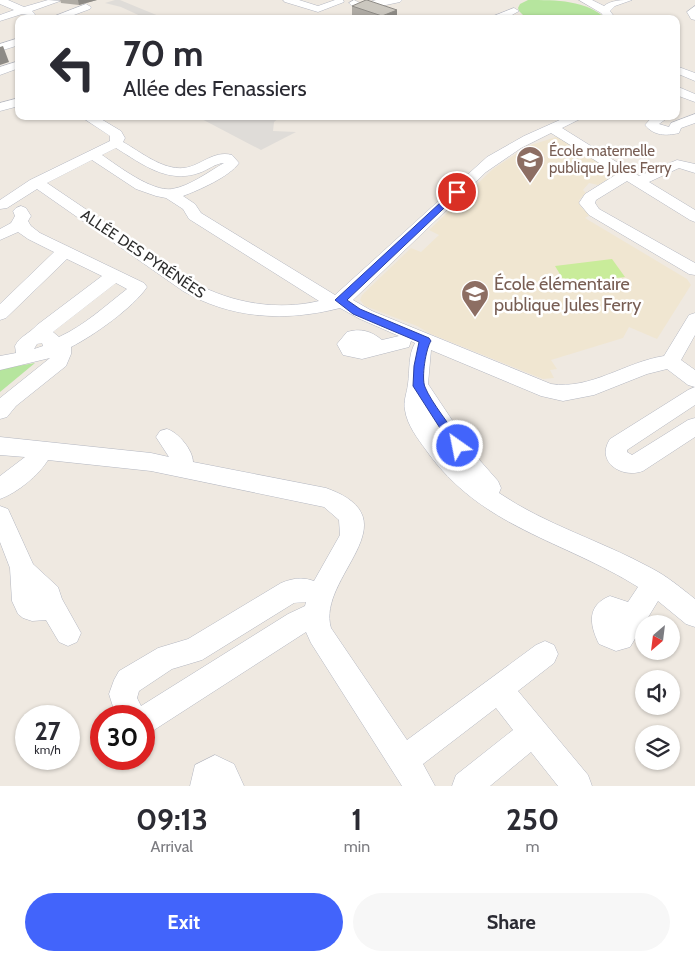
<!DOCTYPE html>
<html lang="en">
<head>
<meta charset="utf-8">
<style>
  body { margin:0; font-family:Cabin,sans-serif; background:#f7f7f7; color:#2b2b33; height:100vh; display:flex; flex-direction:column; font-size:19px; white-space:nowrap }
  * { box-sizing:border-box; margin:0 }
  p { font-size:16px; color:#7c7c81 }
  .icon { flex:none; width:28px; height:28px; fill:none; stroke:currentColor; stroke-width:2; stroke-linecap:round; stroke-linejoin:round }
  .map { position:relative; height:786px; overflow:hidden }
  .drawer { display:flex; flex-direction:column; background:#fff; flex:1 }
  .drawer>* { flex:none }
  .hud { position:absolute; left:15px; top:15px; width:665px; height:105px; border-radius:10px; box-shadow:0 1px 4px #0004; background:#fff; color:#2b2b33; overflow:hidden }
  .needle { width:32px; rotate:208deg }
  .controls { position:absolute; left:635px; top:615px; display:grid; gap:10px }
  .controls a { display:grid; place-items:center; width:45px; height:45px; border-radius:50%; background:#fff; box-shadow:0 1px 4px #0004; font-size:25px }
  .speed { position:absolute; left:15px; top:705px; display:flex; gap:10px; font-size:25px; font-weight:700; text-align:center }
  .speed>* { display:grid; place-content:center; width:65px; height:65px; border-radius:50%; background:#fff; box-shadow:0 1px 4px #0004; line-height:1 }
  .speed small { font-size:12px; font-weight:400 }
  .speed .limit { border:8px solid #d22; background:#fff; color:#111 }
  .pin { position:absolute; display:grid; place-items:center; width:42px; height:42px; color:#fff; margin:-21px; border:2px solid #fff; border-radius:50%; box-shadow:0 1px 5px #0007 }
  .me { position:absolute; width:55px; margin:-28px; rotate:327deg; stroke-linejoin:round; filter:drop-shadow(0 0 4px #0008) }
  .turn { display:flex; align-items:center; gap:18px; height:105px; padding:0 25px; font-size:22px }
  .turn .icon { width:65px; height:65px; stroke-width:2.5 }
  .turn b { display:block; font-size:35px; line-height:42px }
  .eta { display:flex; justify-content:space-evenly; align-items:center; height:85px; text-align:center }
  .eta b { font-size:30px; font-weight:700; line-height:35px }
  .action { display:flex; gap:10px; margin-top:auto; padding:10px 25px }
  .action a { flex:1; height:58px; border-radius:30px; background:#4264fb; color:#fff; font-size:20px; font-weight:700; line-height:58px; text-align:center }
  .action a+a { background:#f7f7f7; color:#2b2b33 }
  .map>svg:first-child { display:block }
  .education { fill:#f0e6d1 }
  .green { fill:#b6e59e }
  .pitch { fill:#c9ec9a }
  .plaza { fill:#dfdcd8 }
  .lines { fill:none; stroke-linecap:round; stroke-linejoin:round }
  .minor-casing { stroke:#b4b7c1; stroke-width:1 }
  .minor { fill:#fff; fill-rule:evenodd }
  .wall { fill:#afaba4 }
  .shaded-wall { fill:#8e8b86 }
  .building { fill:#cbc7bf; stroke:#8e8b86 }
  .route { fill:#4264fb; stroke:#2b41a3 }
  .labels { text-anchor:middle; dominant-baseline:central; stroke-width:5; stroke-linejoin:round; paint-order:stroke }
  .far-education-label { font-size:15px; fill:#785e54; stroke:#fff; text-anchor:start }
  .far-street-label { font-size:15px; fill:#2e2e2e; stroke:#fff }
  .education-label { font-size:18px; fill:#785e54; stroke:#fff; text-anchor:start }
</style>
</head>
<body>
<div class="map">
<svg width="695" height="786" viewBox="0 0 695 786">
  <rect width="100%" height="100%" fill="#efe9e1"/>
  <polygon class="education" points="556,137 563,139 611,169 615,175 598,185 589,183 583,190 586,193 579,200 580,206 590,215 585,218 687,279 691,285 657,339 629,327 623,338 551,360 557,369 550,370 554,378 543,379 431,334 417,326 365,306 360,300 362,295 411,248 421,252 439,235 429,230 493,169 528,146"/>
  <g class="green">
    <path d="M528,0C556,0 587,0 606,19H527L519,11L518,8L520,4Z"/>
    <polygon points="35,363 0,392 0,369"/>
  </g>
  <polygon class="pitch" points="612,259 625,277 566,284 555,266"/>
  <g class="plaza">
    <polygon points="115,0 120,0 166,19 147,19 121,7 105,3"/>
    <polygon points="196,116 275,116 279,118 274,122 273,131 296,132 261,150"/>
  </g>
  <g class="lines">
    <defs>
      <g id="minor">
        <polygon points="0,0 8,0 24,7 48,0 60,1 32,11 35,14 34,16 22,14 0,21 0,15 14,10 0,4"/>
        <polygon points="283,0 299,0 318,6 335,0 343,0 344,2 318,12 285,2"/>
        <polygon points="354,0 362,4 376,0 402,0 400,2 362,10 353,7 349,3"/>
        <path d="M579,0H592L604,6C611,0 622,0 632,0L615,6L610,11L616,19H606L601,13Z"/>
        <polygon points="86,4 91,7 90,9 63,19 47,19"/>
        <polygon points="695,6 695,20 691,19 687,12"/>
        <polygon points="514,8 519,11 505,19 486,19"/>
        <polygon points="19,38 19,45 0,51 0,44"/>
        <polygon points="19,61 19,68 0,75 0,67"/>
        <polygon points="676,66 695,73 695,81 676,73"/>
        <polygon points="676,86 695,94 695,102 676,95"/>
        <polygon points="19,98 19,106 0,111 0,103"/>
        <path d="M695,114V123L681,128L679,133C666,136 654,136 645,125L653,116H670L659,124L669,127L671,123Z"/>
        <path d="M80,116H96L121,131L125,138L123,142C141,152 162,170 184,168C201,166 213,150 232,155L239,163C229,177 199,190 183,196L195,204L201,213L335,295L487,157L524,136L562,119L568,116H586L562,128L639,176L677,160L695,164V173L679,168L649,182L695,210V222L690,220L627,181L596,200L595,203L599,209L695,263V275L689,274L589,215L579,203L585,194L617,174L551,133L521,148L486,172L353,300L372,311L551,384C591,390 625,362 664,356L689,315L695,313V335L681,360L695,370V387L688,385L667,369L647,374L594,395L563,401L541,396L431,350L428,384L476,456L498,481L501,488L499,493C546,525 602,541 651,568C667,576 681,588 695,599V627L686,624L658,601L630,647L616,651L599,644C589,624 587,605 610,596L628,602L638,587C563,540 481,528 426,450C418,439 407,425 405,410C403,401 407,393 408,384C410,370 408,355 415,343L411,341L409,347L362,359L343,355L337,344L347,332C361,328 371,331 382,340L399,336L360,319L340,308C286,322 231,319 183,291L37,189L7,208L0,209V200L30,180L110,141V136ZM116,148C142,164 167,184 199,173C208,170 216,163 224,163C208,172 190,186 172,189C152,192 118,166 102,155ZM92,160L136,189L156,196L166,198L183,209L189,219L319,301C277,311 232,303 195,283L47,183Z"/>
        <path d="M21,206L26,208L31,216L28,221L31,226L40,233L144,283L147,287C134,307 93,336 71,347V354L66,366L16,406L7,417L0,419V398L50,358L0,370V356L16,353L15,346C20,336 29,334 37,325L102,276L67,259L6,318L0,320V304L54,252L28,239L18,232L0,240V229L11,223L15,216L13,211L16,208ZM116,283L127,289C105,306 85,325 59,337L53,332ZM42,343L43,346L34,349L37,344Z"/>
        <path d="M695,387V405L627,450V452L632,455L688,420L695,418V437L643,471C622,479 595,462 610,439L688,390Z"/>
        <path d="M167,429C178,432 193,450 193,462L326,488C416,520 316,577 331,628L407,740L536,645L545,641L554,645L558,654L554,663L518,691L588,775L592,786H558L531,752L490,786H452L456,775L513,730L496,708L423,764L435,786H402L311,643L306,632L154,730L144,734V716H116L109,694L114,680L119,671L158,648L188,639L281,583C293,578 303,577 314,581L340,535L339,520L324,507L151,471L48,460C39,475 17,493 0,499V476L25,457L0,455V437L151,453L169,457L156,437L160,431ZM306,602L305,606L288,614L141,706L137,698L139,691L172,669L202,660L294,603Z"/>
        <polygon points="0,506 8,509 33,564 58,587 62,599 81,633 77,642 68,646 59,642 46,620 32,621 23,618 18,614 12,601 10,568 0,542"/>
        <polygon points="215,755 234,764 244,786 190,786 195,765"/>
      </g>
    </defs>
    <use href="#minor" class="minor-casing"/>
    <use href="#minor" class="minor"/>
  </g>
  <g class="wall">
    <polygon points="60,0 97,0 79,5 61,3"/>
    <polygon points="352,6 397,10 397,19 355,19 352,18"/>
  </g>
  <g class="shaded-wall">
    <polygon points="78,0 97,0 79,5"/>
    <polygon points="397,10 397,19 382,19 382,16"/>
    <polygon points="3,46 9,62 0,65 0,47"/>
  </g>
  <polygon class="building" points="366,0 367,0 397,10 382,16 352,6"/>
  <path class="route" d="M454,190L461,192L347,300L360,309L429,338L431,341C426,348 421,378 425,387C431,402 452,428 462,443L464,446L462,450H454L413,386L414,366L419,342L353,314L335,300Z"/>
  <defs>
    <symbol id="school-pin" viewBox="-11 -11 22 30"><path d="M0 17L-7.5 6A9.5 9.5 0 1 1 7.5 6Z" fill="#8d6e63" stroke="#fff"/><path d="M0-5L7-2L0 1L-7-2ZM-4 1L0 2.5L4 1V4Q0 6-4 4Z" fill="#fff"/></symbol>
  </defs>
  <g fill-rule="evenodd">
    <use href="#school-pin" x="514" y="144" width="32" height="43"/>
    <use href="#school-pin" x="459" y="278" width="32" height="43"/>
  </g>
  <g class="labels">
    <g class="far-education-label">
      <text x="549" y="151">École maternelle<tspan x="549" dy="17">publique Jules Ferry</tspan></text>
    </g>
    <g class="far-street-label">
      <text transform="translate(143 254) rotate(34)">ALLÉE DES PYRÉNÉES</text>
    </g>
    <g class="education-label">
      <text x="494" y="284">École élémentaire<tspan x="494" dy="21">publique Jules Ferry</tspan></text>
    </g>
  </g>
</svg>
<div class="controls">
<a><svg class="needle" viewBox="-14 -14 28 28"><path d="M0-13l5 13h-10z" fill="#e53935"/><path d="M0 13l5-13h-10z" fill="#7c7c81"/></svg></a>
<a><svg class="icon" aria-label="sound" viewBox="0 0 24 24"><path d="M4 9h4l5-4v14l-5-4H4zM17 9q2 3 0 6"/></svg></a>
<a><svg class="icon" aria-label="layers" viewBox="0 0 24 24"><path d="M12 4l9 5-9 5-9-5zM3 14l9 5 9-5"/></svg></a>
</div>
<div class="speed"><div>27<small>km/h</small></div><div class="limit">30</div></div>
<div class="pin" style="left:457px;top:192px;background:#d93025"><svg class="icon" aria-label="arrive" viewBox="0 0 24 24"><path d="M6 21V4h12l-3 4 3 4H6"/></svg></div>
<svg class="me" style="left:458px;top:446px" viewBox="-20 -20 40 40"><circle r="17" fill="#4264fb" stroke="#fff" stroke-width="3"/><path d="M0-11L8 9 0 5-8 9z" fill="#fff"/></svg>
<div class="hud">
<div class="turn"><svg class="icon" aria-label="left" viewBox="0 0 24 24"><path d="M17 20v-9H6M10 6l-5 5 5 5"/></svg><div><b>70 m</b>Allée des Fenassiers</div></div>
</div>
</div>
<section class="drawer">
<div class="eta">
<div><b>09:13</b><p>Arrival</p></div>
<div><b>1</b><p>min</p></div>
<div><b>250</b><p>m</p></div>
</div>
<div class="action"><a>Exit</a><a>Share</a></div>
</section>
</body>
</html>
